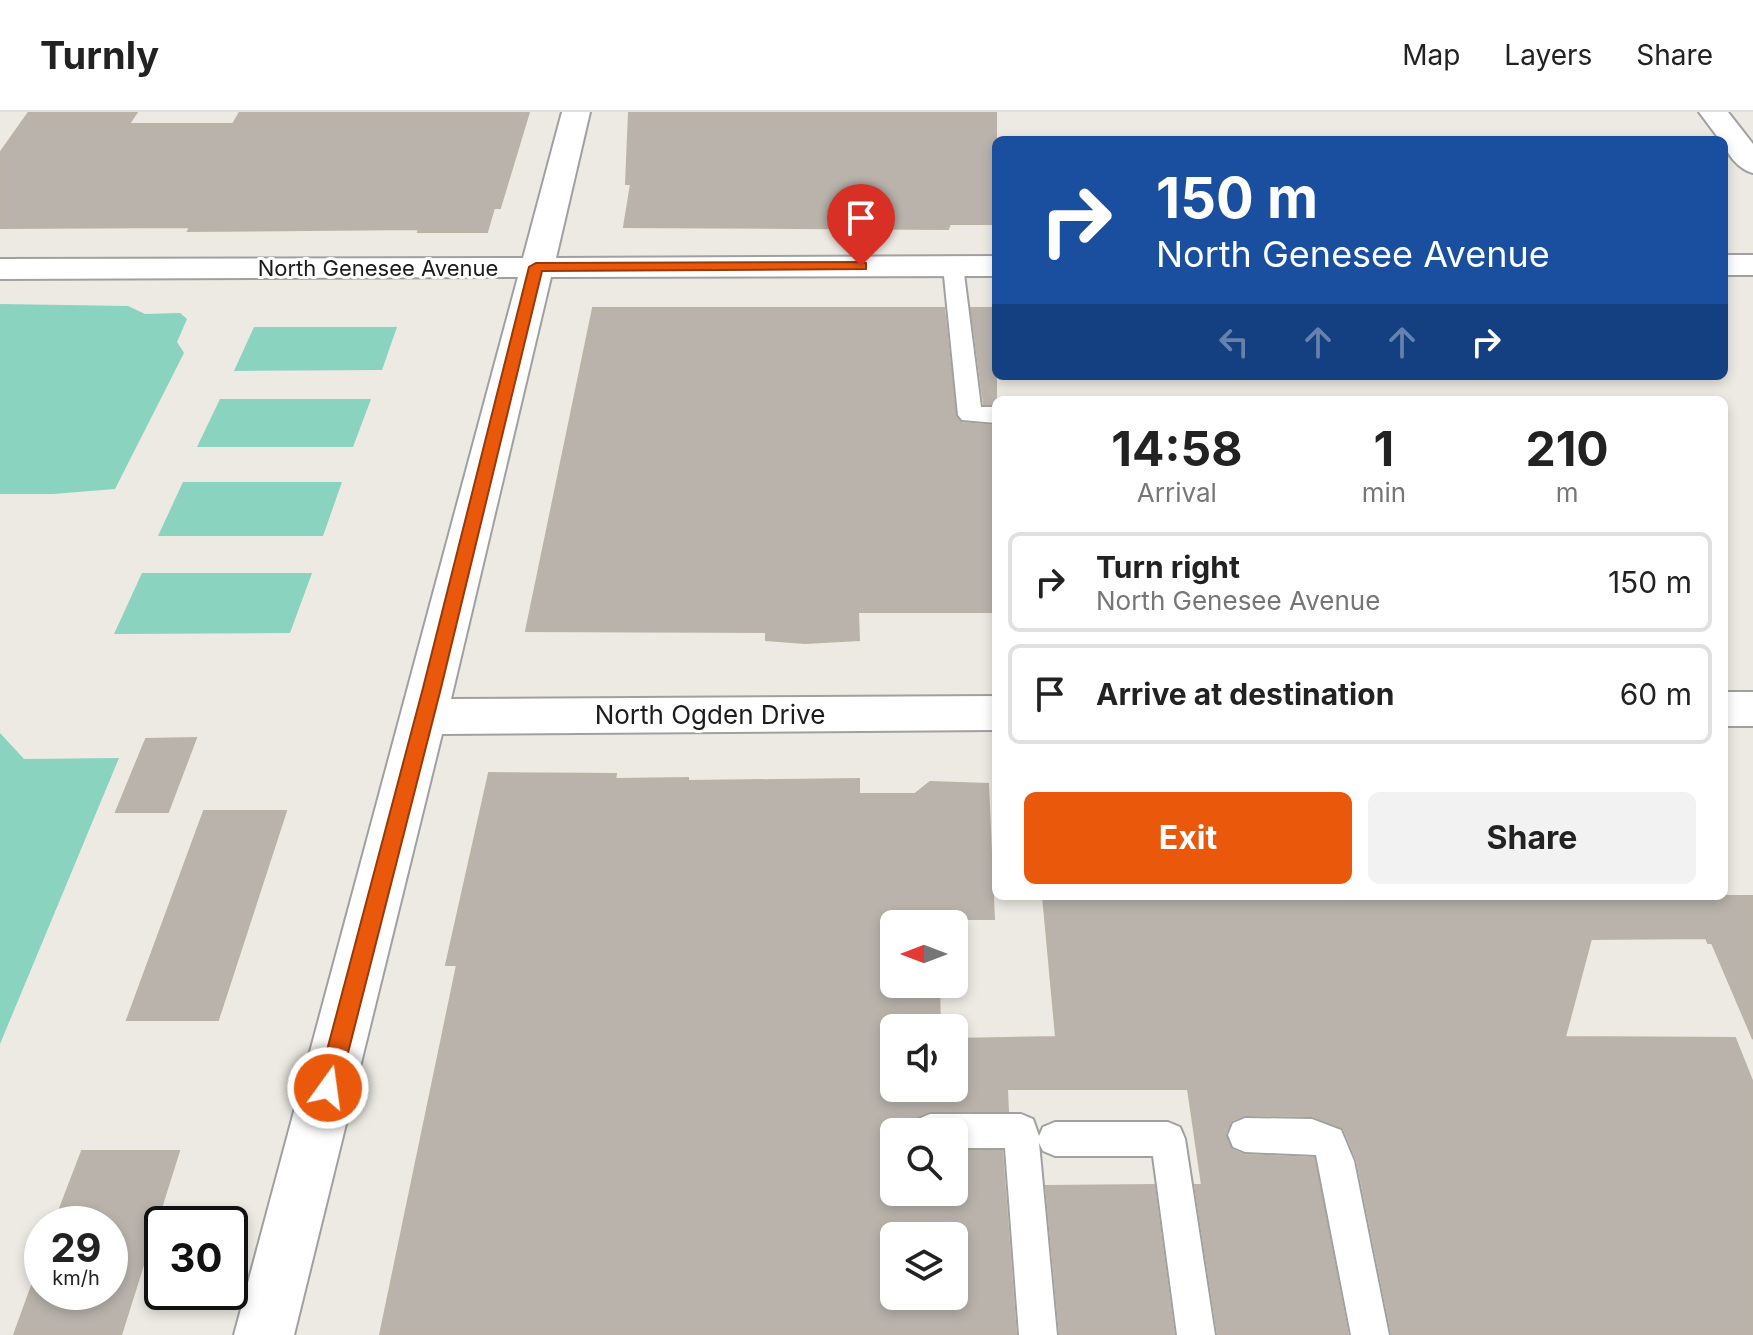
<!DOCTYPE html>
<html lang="en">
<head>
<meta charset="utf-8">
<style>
  body { margin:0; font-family:Inter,sans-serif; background:#f2f2f2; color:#222; height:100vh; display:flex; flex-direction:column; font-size:30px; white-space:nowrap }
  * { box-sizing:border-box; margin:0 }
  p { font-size:26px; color:#767676 }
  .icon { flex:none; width:44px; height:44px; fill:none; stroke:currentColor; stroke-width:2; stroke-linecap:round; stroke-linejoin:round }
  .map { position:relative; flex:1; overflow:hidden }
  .drawer { position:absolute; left:992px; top:284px; width:736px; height:504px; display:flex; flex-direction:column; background:#fff; border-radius:12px; box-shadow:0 4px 12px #0003 }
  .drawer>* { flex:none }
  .banner { position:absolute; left:992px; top:24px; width:736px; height:244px; border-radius:12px; box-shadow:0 4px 12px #0003; background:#1a4fa0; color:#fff; overflow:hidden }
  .needle { width:52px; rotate:270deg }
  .fabs { position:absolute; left:880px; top:798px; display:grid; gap:16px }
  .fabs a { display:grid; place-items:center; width:88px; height:88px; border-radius:12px; background:#fff; box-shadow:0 4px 12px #0003; font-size:40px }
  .speed { position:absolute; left:24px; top:1094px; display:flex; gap:16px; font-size:40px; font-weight:700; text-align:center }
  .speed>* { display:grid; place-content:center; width:104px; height:104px; border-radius:50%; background:#fff; box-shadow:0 4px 12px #0003; line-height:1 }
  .speed small { font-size:20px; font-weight:400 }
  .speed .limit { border:4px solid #111; border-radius:12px; background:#fff; color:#111 }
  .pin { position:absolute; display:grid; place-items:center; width:68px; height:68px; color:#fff; margin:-82px -34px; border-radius:50% 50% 50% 0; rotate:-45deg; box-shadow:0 0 8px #0007 }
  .pin .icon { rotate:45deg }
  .me { position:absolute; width:88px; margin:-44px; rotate:14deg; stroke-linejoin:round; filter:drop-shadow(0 0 6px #0008) }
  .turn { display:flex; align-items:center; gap:28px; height:168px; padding:0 32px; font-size:36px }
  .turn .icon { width:104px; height:104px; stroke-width:2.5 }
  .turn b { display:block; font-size:56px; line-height:68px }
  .lanes { display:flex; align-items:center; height:76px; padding:0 32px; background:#0003; justify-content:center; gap:40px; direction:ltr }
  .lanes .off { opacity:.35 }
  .eta { display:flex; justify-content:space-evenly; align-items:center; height:136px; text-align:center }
  .eta b { font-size:48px; font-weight:700; line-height:56px }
  .cta { display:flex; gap:16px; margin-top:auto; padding:16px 32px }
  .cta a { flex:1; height:92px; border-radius:12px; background:#ea580c; color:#fff; font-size:32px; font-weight:700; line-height:92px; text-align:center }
  .cta a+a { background:#f2f2f2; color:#222 }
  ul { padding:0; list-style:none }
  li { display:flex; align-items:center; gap:24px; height:100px; margin:0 16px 12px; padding:0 16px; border:4px solid #e0e0e0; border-radius:12px }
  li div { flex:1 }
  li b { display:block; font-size:30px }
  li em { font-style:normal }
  header { display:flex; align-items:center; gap:48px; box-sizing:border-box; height:112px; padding:0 40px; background:#fff; border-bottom:2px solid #e0e0e0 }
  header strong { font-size:38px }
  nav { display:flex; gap:44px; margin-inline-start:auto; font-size:28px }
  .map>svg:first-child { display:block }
  .pitch { fill:#89d3bf }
  .building { fill:#b9b3ac; stroke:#bcb3a7; stroke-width:2; fill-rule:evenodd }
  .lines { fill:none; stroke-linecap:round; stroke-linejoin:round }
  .service-casing { stroke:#a0a0a0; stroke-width:4 }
  .minor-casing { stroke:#a0a0a0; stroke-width:4 }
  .service { fill:#fff; fill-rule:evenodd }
  .minor { fill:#fff; fill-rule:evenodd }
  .route { fill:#ea580c; stroke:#983908; stroke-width:2 }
  .labels { text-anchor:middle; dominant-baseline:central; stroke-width:6; stroke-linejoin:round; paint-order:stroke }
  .far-street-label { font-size:22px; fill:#1c1c1c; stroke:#fff }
  .street-label { font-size:26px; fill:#1c1c1c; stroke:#fff }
</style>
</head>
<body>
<header>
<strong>Turnly</strong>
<nav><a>Map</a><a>Layers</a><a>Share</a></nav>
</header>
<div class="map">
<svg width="1753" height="1223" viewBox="0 0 1753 1223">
  <rect width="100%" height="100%" fill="#eceae3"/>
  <g class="pitch">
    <polygon points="0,192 128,194 145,202 180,201 187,207 177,230 184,241 115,377 53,382 0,382"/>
    <polygon points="254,215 397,215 382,258 234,259"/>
    <polygon points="220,287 371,287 353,335 197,335"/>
    <polygon points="183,370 342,370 323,424 158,424"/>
    <polygon points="142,461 312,461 290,521 114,522"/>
    <polygon points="0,621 24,647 119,646 0,932"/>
  </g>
  <g class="building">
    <polygon points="29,0 137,0 129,12 233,12 240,0 529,0 500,96 494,96 487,120 418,120 419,117 188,119 190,115 0,116 0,41"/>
    <polygon points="629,0 996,0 996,112 950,112 948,117 624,115 631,72 626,72"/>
    <polygon points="593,196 944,196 956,305 962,311 996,314 996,500 858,500 859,528 805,531 766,528 766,520 526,519"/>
    <polygon points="971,196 996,196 996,292 984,292"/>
    <polygon points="196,626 168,700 116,700 146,627"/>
    <path d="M489,661L616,662L615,667L688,666V669L859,667V682H915L930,670L988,672L994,807H937V812H894V872H939L940,916H894V976H954V927L1056,925L1043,784H1753V927L1712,831H1708L1706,826L1591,827L1565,925L1735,926L1753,971V1223H1392L1357,1048L1344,1017L1312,1004L1245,1003L1232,1008L1225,1022L1232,1038L1245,1043L1314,1046L1348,1223H1218L1195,1073H1202L1188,977H1007L1008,999H930L915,1006L910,1020H894V1080H954V1039H1002L1016,1223H380L457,853H446ZM894,1124H954V1184H894Z"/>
    <polygon points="204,699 286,699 218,908 127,908"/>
    <polygon points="82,1039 179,1039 121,1223 14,1223 42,1146 42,1180 110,1180 110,1112 54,1112"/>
    <polygon points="1154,1073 1174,1223 1060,1223 1046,1074"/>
  </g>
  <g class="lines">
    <defs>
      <g id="service">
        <polygon points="953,148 963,154 981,295 996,295 996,311 962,308 958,303 943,154"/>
        <polygon points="930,1002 1021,1002 1033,1007 1039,1024 1043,1015 1055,1010 1168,1010 1180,1015 1185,1027 1215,1223 1177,1223 1153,1044 1055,1044 1043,1039 1039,1031 1057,1223 1019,1223 1005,1036 954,1036 954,1020 913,1020 918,1007"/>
        <polygon points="1245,1006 1312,1007 1341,1018 1354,1049 1389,1223 1351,1223 1316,1043 1245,1040 1233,1035 1228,1023 1233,1011"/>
      </g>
      <g id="minor">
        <polygon points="562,0 590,0 556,146 996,144 996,164 551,165 451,587 996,584 996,618 442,622 294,1223 234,1223 518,165 0,167 0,147 523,146"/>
        <path d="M1699,0H1728L1753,32V61C1740,58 1725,42 1724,28H1720Z"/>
        <rect x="1724" y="143" width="29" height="20"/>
        <rect x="1724" y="580" width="29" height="34"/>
      </g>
    </defs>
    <use href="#service" class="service-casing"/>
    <use href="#minor" class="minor-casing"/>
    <use href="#service" class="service"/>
    <use href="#minor" class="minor"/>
  </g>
  <polygon class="route" points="861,150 866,151 866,157 542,159 441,576 339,976 336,984 328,987 320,984 317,976 423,576 529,155 536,151"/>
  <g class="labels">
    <g class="far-street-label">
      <text x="378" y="156">North Genesee Avenue</text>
    </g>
    <g class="street-label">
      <text x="710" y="602">North Ogden Drive</text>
    </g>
  </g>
</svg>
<div class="fabs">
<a><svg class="needle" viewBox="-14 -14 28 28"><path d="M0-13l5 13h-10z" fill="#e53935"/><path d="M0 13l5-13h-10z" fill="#767676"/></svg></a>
<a><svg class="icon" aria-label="sound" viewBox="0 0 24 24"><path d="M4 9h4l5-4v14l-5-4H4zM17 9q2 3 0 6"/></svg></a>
<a><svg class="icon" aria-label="search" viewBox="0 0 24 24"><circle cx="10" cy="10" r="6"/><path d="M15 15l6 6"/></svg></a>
<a><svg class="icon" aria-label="layers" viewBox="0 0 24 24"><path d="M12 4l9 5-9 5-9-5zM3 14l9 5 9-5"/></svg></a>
</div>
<div class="speed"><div>29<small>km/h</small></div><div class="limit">30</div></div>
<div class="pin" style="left:861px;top:154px;background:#d93025"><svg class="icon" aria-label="arrive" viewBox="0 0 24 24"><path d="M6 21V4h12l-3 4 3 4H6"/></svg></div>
<svg class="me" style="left:328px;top:976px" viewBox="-20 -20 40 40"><circle r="17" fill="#ea580c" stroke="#fff" stroke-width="3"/><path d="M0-11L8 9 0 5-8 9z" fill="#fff"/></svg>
<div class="banner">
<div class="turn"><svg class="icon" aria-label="right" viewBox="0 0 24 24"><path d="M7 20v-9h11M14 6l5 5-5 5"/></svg><div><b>150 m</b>North Genesee Avenue</div></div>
<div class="lanes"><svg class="icon off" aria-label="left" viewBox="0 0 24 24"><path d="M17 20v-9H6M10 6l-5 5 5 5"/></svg><svg class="icon off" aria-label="ahead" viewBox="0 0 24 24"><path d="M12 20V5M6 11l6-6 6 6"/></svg><svg class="icon off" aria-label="ahead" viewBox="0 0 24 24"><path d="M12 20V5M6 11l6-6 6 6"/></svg><svg class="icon" aria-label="right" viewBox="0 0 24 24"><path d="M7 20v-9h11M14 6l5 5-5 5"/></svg></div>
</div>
<section class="drawer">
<div class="eta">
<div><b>14:58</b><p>Arrival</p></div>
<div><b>1</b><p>min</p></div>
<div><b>210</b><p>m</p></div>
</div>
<ul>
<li><svg class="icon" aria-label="right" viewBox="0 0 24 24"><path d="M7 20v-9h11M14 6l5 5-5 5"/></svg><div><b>Turn right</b><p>North Genesee Avenue</p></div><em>150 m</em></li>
<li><svg class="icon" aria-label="arrive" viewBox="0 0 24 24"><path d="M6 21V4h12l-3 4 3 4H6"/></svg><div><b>Arrive at destination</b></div><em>60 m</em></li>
</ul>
<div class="cta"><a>Exit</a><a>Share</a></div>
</section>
</div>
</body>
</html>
